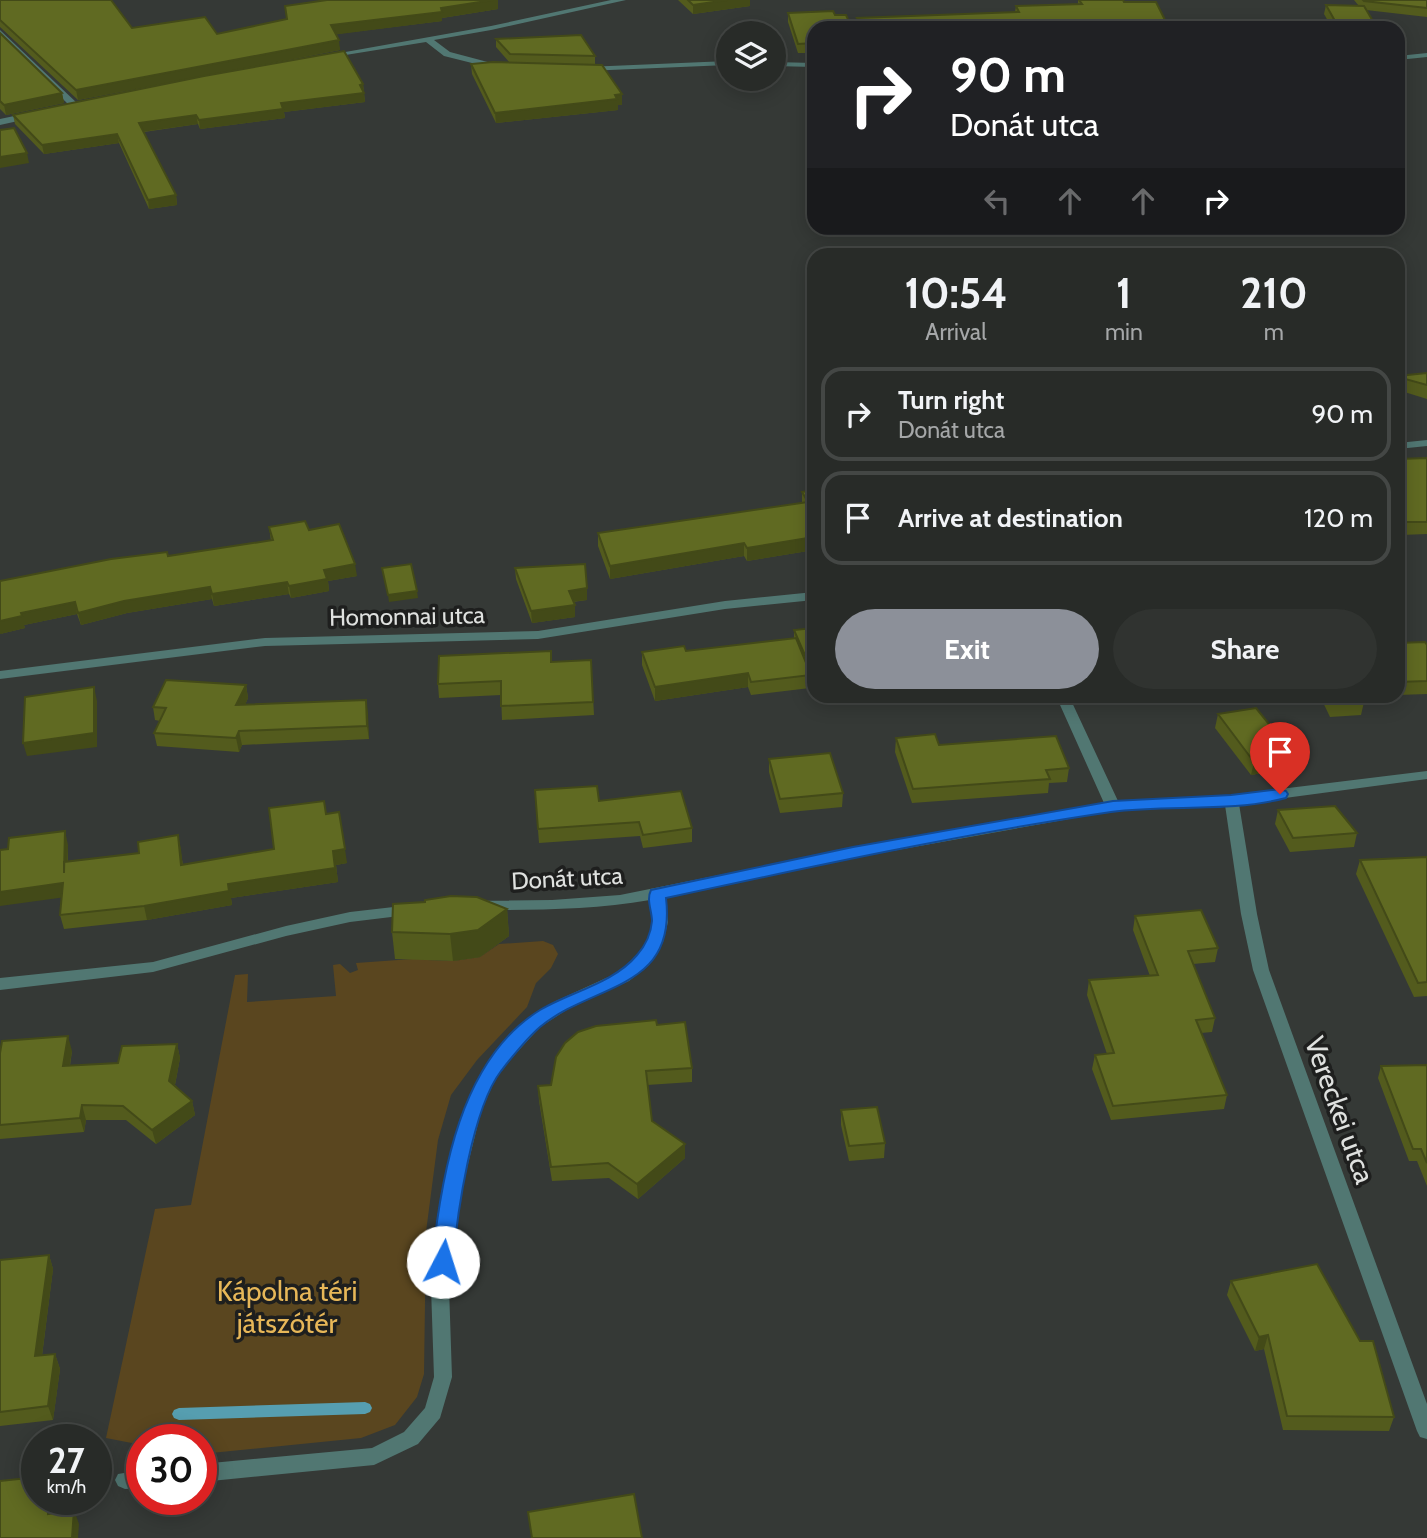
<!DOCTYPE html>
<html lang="en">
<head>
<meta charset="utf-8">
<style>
  body { margin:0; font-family:Cabin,sans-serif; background:#303330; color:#f1f3f6; height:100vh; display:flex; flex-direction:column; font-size:26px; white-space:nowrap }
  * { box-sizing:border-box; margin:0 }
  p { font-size:23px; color:#a5a7a8 }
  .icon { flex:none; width:38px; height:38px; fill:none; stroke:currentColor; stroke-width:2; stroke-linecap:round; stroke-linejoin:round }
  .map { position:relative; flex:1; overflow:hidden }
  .side { position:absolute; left:807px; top:248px; width:598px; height:455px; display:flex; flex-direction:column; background:#282b28; border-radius:21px; box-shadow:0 4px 18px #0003,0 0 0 2px #444745 }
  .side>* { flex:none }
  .guide { position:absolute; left:807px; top:21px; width:598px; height:214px; border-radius:21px; box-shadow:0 4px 18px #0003,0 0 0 2px #444745; background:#202124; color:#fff; overflow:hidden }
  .fabs { position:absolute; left:716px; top:21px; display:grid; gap:14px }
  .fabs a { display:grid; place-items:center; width:70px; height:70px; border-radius:50%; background:#282b28; box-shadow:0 4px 18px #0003,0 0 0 2px #444745; font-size:35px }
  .speed { position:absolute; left:21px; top:1424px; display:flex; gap:14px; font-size:35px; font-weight:700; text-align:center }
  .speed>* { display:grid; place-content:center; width:91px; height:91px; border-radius:50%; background:#282b28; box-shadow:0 4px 18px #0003,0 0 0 2px #444745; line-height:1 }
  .speed small { font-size:18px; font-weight:400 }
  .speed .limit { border:10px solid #d22; background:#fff; color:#111 }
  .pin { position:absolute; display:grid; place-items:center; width:60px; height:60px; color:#fff; margin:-72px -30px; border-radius:50% 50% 50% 0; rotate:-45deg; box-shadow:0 0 7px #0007 }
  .pin .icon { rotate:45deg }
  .me { position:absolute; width:77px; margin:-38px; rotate:5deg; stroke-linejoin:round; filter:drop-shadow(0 0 5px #0008) }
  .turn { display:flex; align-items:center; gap:24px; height:147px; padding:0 28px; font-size:32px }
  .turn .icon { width:91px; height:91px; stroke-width:2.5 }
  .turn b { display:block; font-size:49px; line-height:60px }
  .lanes { display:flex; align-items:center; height:66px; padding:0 28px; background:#0003; justify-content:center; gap:35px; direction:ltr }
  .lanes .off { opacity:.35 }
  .eta { display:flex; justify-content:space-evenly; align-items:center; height:119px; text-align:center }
  .eta b { font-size:42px; font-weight:700; line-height:49px }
  .cta { display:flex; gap:14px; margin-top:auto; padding:14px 28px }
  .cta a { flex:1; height:80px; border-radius:42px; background:#8c9099; color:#fff; font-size:28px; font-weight:700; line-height:80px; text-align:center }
  .cta a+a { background:#303330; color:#f1f3f6 }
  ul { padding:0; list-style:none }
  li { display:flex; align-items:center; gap:21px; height:94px; margin:0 14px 10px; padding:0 14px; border:4px solid #444745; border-radius:21px }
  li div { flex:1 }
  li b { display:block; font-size:26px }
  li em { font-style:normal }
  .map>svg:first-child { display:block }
  .green { fill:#5a461f }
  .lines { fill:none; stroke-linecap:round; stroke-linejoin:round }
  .stream { fill:#569eb0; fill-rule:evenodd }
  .street { fill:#517772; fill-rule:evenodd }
  .wall { fill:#535b1d }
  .shaded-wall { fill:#434a18 }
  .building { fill:#606a22; stroke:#434a18; stroke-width:2 }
  .route { fill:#1a73e8; stroke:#114b97; stroke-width:2 }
  .labels { text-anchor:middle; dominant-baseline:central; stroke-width:7; stroke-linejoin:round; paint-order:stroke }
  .street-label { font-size:24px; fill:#dfe1df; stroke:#1e1f1e }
  .near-street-label { font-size:28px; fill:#dfe1df; stroke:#1e1f1e }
  .near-park-label { font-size:28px; fill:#e7b758; stroke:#1e1f1e }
</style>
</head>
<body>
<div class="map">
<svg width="1427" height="1538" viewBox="0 0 1427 1538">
  <rect width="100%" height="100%" fill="#353936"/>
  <polygon class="green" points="543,941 553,945 558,954 551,968 536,983 527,1007 477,1060 451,1095 438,1140 426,1232 424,1374 417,1397 395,1425 361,1438 201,1454 201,1440 142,1440 142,1445 106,1438 155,1209 191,1205 235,975 248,974 247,1002 336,996 333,965 340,964 350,973 358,970 356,963 426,958 427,960 453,961 480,957 499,944"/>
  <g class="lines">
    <polygon class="stream" points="365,1402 370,1404 372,1408 370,1412 365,1414 179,1420 174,1418 172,1414 174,1410 179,1408"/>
    <g class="street">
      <polygon points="611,0 626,0 491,30 434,40 450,52 499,65 500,67 496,69 444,56 426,42 327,58 323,56 491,26"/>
      <polygon points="0,30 78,104 78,108 72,108 0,37"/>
      <polygon points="1427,53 1427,57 1398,60 1398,56"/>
      <polygon points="728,61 728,65 586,71 582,69 586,67"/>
      <polygon points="774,62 814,63 814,67 774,66"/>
      <polygon points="33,112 37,115 36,117 0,125 0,119"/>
      <polygon points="1427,440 1427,446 1398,449 1398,443"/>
      <polygon points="814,592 814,600 725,609 538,639 265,646 0,679 0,671 265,638 538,631 725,601"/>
      <path d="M1056,696H1069L1118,801L1231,795L1427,771V779L1239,804L1257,914L1269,970L1427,1404V1439L1420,1437L1417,1431L1253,970L1241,914L1225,805L1113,811L853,858L665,897L668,922L663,942L649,965L629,981L568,1009L540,1027L498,1073L481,1111L456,1213L449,1287L452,1377L440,1418L418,1444L374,1465L201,1482V1464L372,1448L404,1432L425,1408L434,1377L431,1287L438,1213L465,1111L483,1070L528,1019L556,1001L617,973L637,957L647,942L652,922L650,900C593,910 535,910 477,910L472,909L469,905L472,901L552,900L620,895L853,848L1104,803Z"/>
      <polygon points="411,905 416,906 419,910 416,914 350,922 286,936 153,972 0,990 0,978 153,962 286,926 350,912"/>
      <polygon points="142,1470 142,1488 125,1489 118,1486 115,1480 118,1474"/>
    </g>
  </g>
  <g class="wall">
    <polygon points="0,0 132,28 217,34 287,19 327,0 498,0 498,9 442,18 442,21 336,34 340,50 227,72 363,84 365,102 284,112 285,118 200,129 198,124 144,132 176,195 177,205 149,209 119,143 44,154 15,124 13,115 188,79 78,100 0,27"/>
    <polygon points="678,0 750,0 750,6 693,14"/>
    <polygon points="1078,0 1123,0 1124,2 1166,22 1182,26 1236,28 857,28 857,18 1015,12 1016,6 1078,4"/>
    <polygon points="1354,0 1427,0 1427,17 1366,10 1377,28 1332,28 1324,14 1326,5 1359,6"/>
    <polygon points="788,13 835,15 814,28 814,53 798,53 788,22"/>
    <polygon points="0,33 62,93 64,103 6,115 0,109"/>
    <polygon points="496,39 595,56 595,65 622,105 618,105 618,110 496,123 472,74 471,64 510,63 496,47"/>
    <polygon points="1427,373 1427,399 1398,390 1398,376"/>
    <polygon points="1427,458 1427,534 1401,535 1398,530 1398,459"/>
    <polygon points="814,490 814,550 747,561 744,556 610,579 598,546 598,533 802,503 802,492"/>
    <polygon points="269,527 309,530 357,576 328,581 329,591 291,598 289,594 214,606 212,599 127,613 81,625 77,614 24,625 25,628 0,634 168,556 271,541"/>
    <polygon points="515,568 587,600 573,602 575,617 532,623 516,579"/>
    <polygon points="814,628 814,672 810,673 810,688 751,695 748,687 655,701 642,665 642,652 686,651 794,639 794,630"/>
    <polygon points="1398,643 1427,645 1427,694 1398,695"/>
    <polygon points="591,660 594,715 502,720 501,695 439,698 438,684 551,662"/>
    <polygon points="246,685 248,698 245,705 366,700 369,739 242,745 239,752 157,746 154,733 160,721 155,720 153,707"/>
    <polygon points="1320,696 1362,696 1364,702 1361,715 1330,717"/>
    <polygon points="1218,714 1293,754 1290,768 1251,775 1215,728"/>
    <polygon points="896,738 1069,768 1067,782 1049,783 1048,793 912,803 895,752"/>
    <polygon points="769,759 843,793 842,807 780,813 769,772"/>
    <polygon points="535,790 599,801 692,828 692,842 643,848 640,836 539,843"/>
    <polygon points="1278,810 1357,833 1354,847 1290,852 1275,824"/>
    <polygon points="326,814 347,863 336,865 338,882 231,898 232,905 147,920 64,929 60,915 68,845 68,862 139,853 178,835 183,865 274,849"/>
    <polygon points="1427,857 1427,996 1414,997 1356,874 1360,860"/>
    <polygon points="507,909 509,936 480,957 453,961 395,959 392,932"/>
    <polygon points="1135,916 1218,948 1215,962 1193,964 1215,1018 1212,1032 1201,1033 1227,1095 1224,1109 1111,1120 1092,1069 1095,1055 1107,1054 1087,995 1089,980 1150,976 1133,930"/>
    <polygon points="657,1025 692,1068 692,1082 647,1085 652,1121 685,1158 638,1199 609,1178 552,1181 539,1101 538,1086 551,1085"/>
    <polygon points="177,1044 180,1058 175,1085 192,1101 195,1115 156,1144 126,1120 86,1120 84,1132 0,1139 0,1053 72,1051 70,1066 118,1063"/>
    <polygon points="1427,1065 1427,1186 1417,1161 1409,1161 1378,1078 1381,1066"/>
    <polygon points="841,1110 885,1143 884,1158 849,1161 841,1125"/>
    <polygon points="49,1255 53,1269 42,1356 55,1354 60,1369 53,1420 0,1426 0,1260"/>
    <polygon points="1231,1281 1360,1341 1394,1417 1389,1431 1283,1430 1264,1349 1255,1351 1227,1295"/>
  </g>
  <g class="shaded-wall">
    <polygon points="493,0 498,0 498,9 442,18 442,21 332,35 331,25"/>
    <polygon points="727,0 750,0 750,6 693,14 693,5"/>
    <polygon points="339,40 340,50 78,100 76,90"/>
    <polygon points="363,84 365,102 284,112 285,118 200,129 199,120 281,103"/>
    <polygon points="62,93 64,103 6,115 4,105"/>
    <polygon points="622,94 622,105 618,105 618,110 496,123 495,113"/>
    <polygon points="196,115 198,124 141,132 139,123"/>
    <polygon points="117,134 119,143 44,154 42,145"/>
    <polygon points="27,153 29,163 0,168 0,157"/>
    <polygon points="176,195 177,205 149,209 148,200"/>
    <polygon points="814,537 814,550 747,561 747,548"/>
    <polygon points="744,543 744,556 610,579 610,566"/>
    <polygon points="355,564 357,576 328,581 329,591 291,598 289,586 324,570"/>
    <polygon points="287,582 289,594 214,606 212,594"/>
    <polygon points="210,587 212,599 127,613 81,625 78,613 124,601"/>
    <polygon points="587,588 587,600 569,602 569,591"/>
    <polygon points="417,591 418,598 389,602 388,595"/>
    <polygon points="75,602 77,614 24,625 25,628 0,634 0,621 21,613"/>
    <polygon points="575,605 575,617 532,623 531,611"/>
    <polygon points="748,673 748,687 655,701 655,687"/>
    <polygon points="246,685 248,698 239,719 236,705"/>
    <polygon points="94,687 97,701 97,747 27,756 23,743"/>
    <polygon points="366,700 368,713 369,739 367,726"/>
    <polygon points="239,731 242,745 239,752 236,738"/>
    <polygon points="1293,754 1290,768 1251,775 1254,762"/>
    <polygon points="65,831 68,845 67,887 64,873"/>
    <polygon points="178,835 181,849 184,879 181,865"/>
    <polygon points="345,849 347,863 336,865 338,882 231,898 232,905 147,920 144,906 333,851"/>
    <polygon points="63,883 66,897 0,906 0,892"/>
    <polygon points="507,909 509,936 480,957 453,961 450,934"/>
    <polygon points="68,1036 72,1051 67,1081 63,1066"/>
    <polygon points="177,1044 180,1058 173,1095 169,1081"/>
    <polygon points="192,1101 195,1115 156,1144 152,1130"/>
    <polygon points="82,1105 86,1120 84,1132 80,1118"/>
    <polygon points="685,1144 685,1158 638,1199 637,1184"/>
    <polygon points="49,1255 53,1269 40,1371 35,1356"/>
    <polygon points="1268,1335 1264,1349 1255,1351 1259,1337"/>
    <polygon points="55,1354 60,1369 53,1420 48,1406"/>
    <polygon points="49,1500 56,1500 53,1528 48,1514"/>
    <polygon points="74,1510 79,1524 78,1538 72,1538"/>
  </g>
  <g class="building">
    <polygon points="0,0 111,0 132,28 205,17 217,34 287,19 285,6 327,0 493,0 441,8 442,12 331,25 339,40 76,90 0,20"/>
    <polygon points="688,0 727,0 693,5"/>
    <polygon points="1079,0 1123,0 1124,2 1156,2 1166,22 1179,22 1182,26 1235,26 1236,28 864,28 857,18 1019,12 1016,6 1082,4"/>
    <polygon points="1363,0 1427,0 1427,8 1364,1"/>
    <polygon points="1326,5 1364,6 1377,28 1339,28"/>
    <polygon points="833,11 835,15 846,15 852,28 814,28 814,43 798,44 788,13"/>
    <polygon points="0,33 62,93 4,105 0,101"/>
    <polygon points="581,35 595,56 510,54 496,39"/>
    <polygon points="344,51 363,84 360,85 364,93 281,103 283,109 199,120 196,115 139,123 176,195 148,200 117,134 42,145 13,115 204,76"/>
    <polygon points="493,62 602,65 622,94 615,95 617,99 495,113 471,64"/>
    <polygon points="14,128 27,153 0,157 0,130"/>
    <polygon points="1427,373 1427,385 1398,377 1398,376"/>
    <polygon points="1427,458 1427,522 1405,522 1402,517 1398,518 1398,459"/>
    <polygon points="814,490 814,537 747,548 744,543 610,566 598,533 808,502 802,492"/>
    <polygon points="305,521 309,530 339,524 355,564 324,570 327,579 289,586 287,582 212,594 210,587 124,601 78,613 75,602 21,613 22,616 0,621 0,581 111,559 167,552 168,556 273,540 269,527"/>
    <polygon points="411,564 417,591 388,595 382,568"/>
    <polygon points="585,564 587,588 569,591 575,605 531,611 515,568"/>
    <polygon points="814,628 814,659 807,660 794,630"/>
    <polygon points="796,638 811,675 751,682 748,673 655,687 642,652 684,646 686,651"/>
    <polygon points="1425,642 1427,645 1427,681 1398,682 1398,643"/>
    <polygon points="551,651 551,662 591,660 593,702 501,706 501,681 438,684 439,656"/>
    <polygon points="166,680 246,685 236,705 366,700 367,726 239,731 236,738 154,733 166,708 153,707"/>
    <polygon points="94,687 94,733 23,743 25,697"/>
    <polygon points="1330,696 1362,696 1364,702 1334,703"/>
    <polygon points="1256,708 1293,754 1254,762 1218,714"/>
    <polygon points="935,734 939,745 1056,736 1069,768 1046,770 1050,779 913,789 896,738"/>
    <polygon points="830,753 843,793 780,799 769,759"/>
    <polygon points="597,786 599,801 681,791 692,828 643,835 639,822 538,829 535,790"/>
    <polygon points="324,801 326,814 339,812 345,849 333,851 335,868 228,884 229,891 144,906 60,915 63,883 0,892 0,850 8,849 9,838 65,831 64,873 64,862 139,853 138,842 178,835 181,865 274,849 269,808"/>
    <polygon points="1335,806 1357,833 1293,838 1278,810"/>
    <polygon points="1427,857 1427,982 1418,983 1360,860"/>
    <polygon points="451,896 477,897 507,909 478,930 450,934 392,932 393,904 425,902 425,900"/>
    <polygon points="1201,910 1218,948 1188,951 1215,1018 1196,1020 1227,1095 1113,1106 1095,1055 1114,1053 1089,980 1158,975 1135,916"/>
    <polygon points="656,1020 657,1025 685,1022 692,1068 646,1071 652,1121 685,1144 637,1184 608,1163 551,1167 538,1086 551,1085 556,1057 565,1043 578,1032 596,1026"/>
    <polygon points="68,1036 63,1066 118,1063 122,1046 177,1044 169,1081 192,1101 152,1130 123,1106 82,1105 80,1118 0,1125 0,1053 2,1041"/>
    <polygon points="1427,1065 1427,1163 1421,1149 1413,1149 1381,1066"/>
    <polygon points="877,1107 885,1143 849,1146 841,1110"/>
    <polygon points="49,1255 35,1356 55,1354 48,1406 0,1412 0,1260"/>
    <polygon points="1317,1264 1360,1341 1373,1341 1394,1417 1287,1416 1268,1335 1259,1337 1231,1281"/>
    <polygon points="37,1477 37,1500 49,1500 48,1514 74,1510 72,1538 0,1538 0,1481"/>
    <polygon points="634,1494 642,1538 532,1538 528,1512"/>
  </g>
  <path class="route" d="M1280,789L1286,791L1288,794L1286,798C1229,813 1168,804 1111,812C962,834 814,866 666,898C677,991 593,983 540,1027C526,1039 512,1057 501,1071C472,1109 457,1214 453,1262L450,1268L443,1270L435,1268L432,1262C441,1176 460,1059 540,1010C570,992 614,983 637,955C645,946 651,933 652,921C652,911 646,900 651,890L853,847L1113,801L1231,795Z"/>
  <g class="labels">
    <g class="street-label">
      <text transform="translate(407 616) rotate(-1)">Homonnai utca</text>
      <text transform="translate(567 878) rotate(-3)">Donát utca</text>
    </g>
    <g class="near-street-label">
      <text transform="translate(1340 1110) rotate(70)">Vereckei utca</text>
    </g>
    <g class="near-park-label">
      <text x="287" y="1291">Kápolna téri<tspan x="287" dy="32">játszótér</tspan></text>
    </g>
  </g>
</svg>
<div class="fabs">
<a><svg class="icon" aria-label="layers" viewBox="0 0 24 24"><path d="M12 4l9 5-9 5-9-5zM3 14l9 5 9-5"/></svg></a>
</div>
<div class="speed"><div>27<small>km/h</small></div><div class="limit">30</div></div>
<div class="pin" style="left:1280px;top:794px;background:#d93025"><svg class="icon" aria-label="arrive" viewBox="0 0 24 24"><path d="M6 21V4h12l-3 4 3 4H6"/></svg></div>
<svg class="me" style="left:443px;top:1262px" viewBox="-20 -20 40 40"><circle r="19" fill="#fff"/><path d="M0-13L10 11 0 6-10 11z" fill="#1a73e8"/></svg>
<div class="guide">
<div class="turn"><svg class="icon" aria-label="right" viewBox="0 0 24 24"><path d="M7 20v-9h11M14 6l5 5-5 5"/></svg><div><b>90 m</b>Donát utca</div></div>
<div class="lanes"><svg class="icon off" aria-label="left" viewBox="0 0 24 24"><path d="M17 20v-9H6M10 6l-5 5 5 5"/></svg><svg class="icon off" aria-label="ahead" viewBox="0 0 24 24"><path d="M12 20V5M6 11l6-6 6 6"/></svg><svg class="icon off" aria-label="ahead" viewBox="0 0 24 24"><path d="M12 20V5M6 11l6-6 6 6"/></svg><svg class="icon" aria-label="right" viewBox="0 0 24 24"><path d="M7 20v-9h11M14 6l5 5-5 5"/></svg></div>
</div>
<section class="side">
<div class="eta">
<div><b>10:54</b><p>Arrival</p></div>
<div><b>1</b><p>min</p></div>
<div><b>210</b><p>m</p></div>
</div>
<ul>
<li><svg class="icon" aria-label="right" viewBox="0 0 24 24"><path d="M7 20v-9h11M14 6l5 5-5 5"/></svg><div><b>Turn right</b><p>Donát utca</p></div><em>90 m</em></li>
<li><svg class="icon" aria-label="arrive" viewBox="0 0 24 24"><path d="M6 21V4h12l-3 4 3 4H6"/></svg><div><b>Arrive at destination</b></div><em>120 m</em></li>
</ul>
<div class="cta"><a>Exit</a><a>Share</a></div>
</section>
</div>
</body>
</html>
